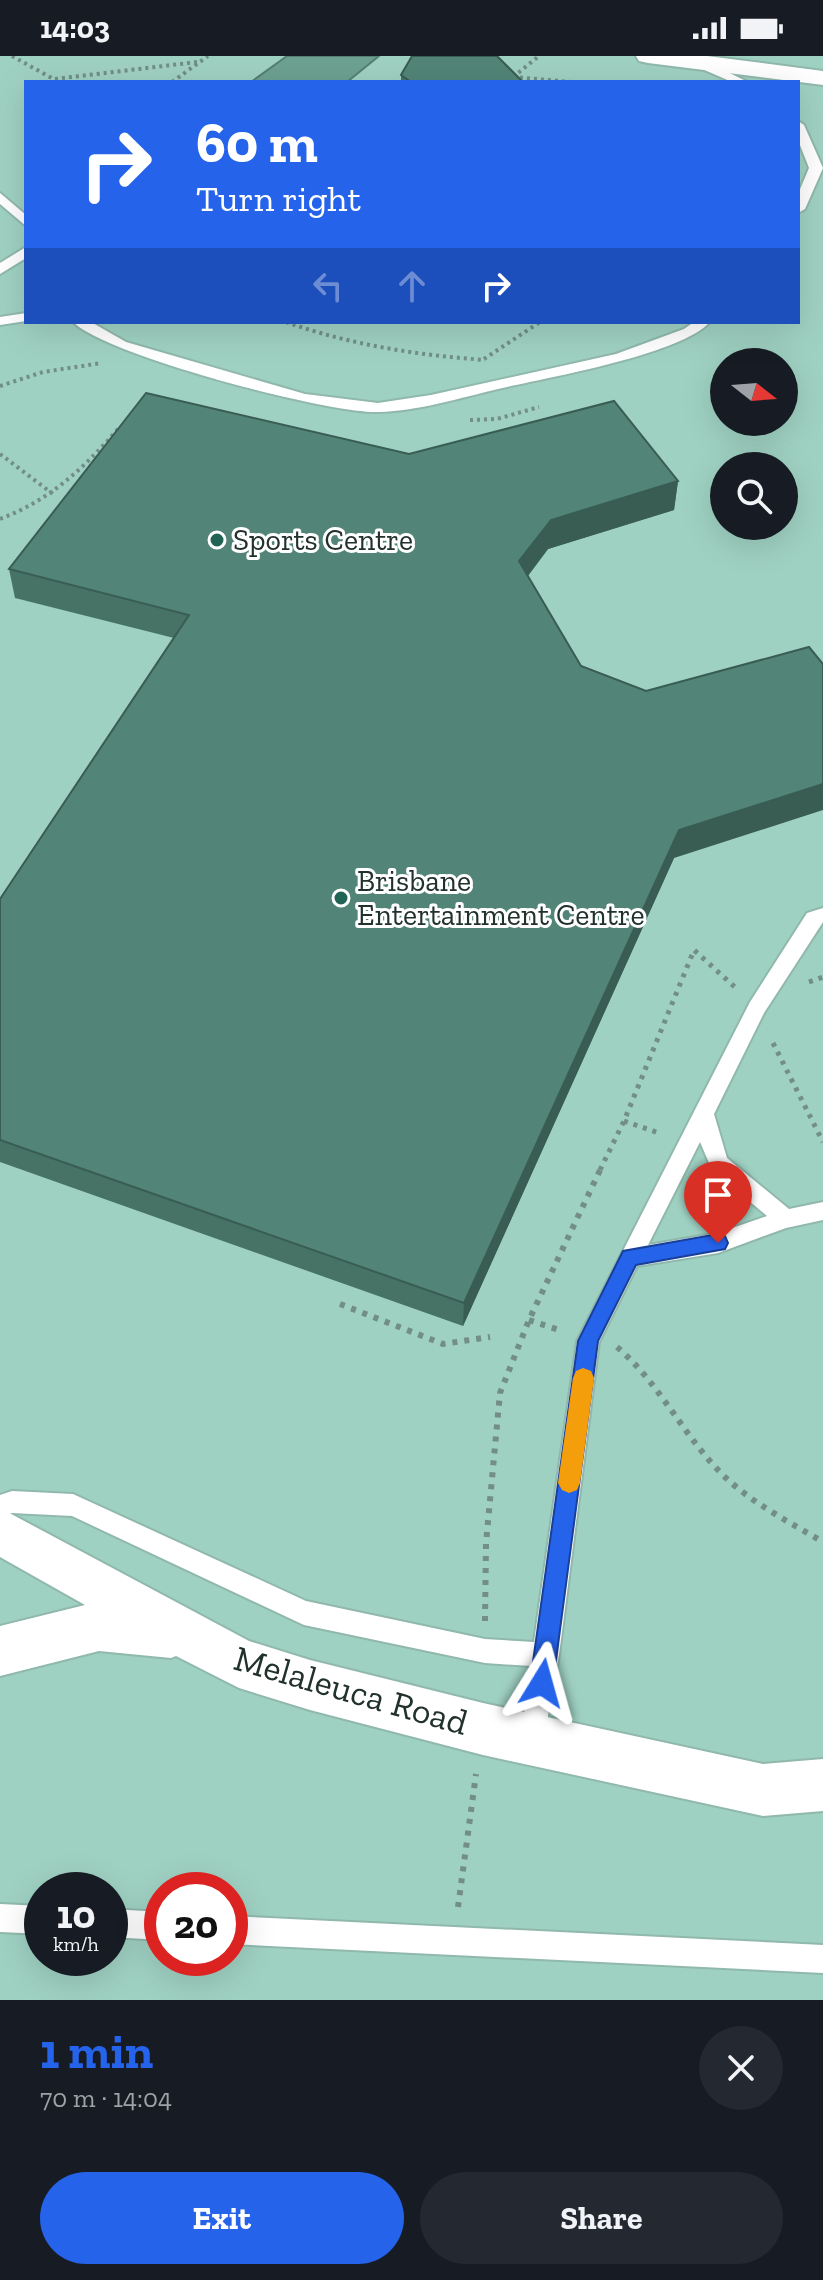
<!DOCTYPE html>
<html lang="en">
<head>
<meta charset="utf-8">
<style>
  body { margin:0; font-family:"Zilla Slab",serif; background:#242831; color:#f1f3f6; height:100vh; display:flex; flex-direction:column; font-size:30px; white-space:nowrap }
  * { box-sizing:border-box; margin:0 }
  p { font-size:26px; color:#9ea1a6 }
  .icon { flex:none; width:44px; height:44px; fill:none; stroke:currentColor; stroke-width:2; stroke-linecap:round; stroke-linejoin:round }
  .map { position:relative; height:1944px; overflow:hidden }
  .side { display:flex; flex-direction:column; background:#171b24; flex:1 }
  .side>* { flex:none }
  .top-card { position:absolute; left:24px; top:24px; width:776px; height:244px; border-radius:0px; box-shadow:0 8px 32px #0002; background:#2563eb; color:#fff; overflow:hidden }
  .needle { width:52px; rotate:107deg }
  .fabs { position:absolute; left:710px; top:292px; display:grid; gap:16px }
  .fabs a { display:grid; place-items:center; width:88px; height:88px; border-radius:50%; background:#171b24; box-shadow:0 8px 32px #0002; font-size:40px }
  .speed { position:absolute; left:24px; top:1816px; display:flex; gap:16px; font-size:40px; font-weight:700; text-align:center }
  .speed>* { display:grid; place-content:center; width:104px; height:104px; border-radius:50%; background:#171b24; box-shadow:0 8px 32px #0002; line-height:1 }
  .speed small { font-size:20px; font-weight:400 }
  .speed .limit { border:12px solid #d22; background:#fff; color:#111 }
  .pin { position:absolute; display:grid; place-items:center; width:68px; height:68px; color:#fff; margin:-82px -34px; border-radius:50% 50% 50% 0; rotate:-45deg; box-shadow:0 0 8px #0007 }
  .pin .icon { rotate:45deg }
  .me { position:absolute; width:88px; margin:-44px; rotate:8deg; stroke-linejoin:round; filter:drop-shadow(0 0 6px #0008) }
  .turn { display:flex; align-items:center; gap:28px; height:168px; padding:0 40px; font-size:36px }
  .turn .icon { width:104px; height:104px; stroke-width:2.5 }
  .turn b { display:block; font-size:56px; line-height:68px }
  .lanes { display:flex; align-items:center; height:76px; padding:0 40px; background:#0003; justify-content:center; gap:40px; direction:ltr }
  .lanes .off { opacity:.35 }
  .round { display:grid; place-items:center; flex:none; width:84px; height:84px; border-radius:42px; background:#242831 }
  .head { display:flex; align-items:center; justify-content:space-between; height:136px; padding:0 40px }
  h1 { font-size:48px; font-weight:800; line-height:60px; color:#2563eb }
  .button { display:flex; gap:16px; margin-top:auto; padding:16px 40px }
  .button a { flex:1; height:92px; border-radius:48px; background:#2563eb; color:#fff; font-size:32px; font-weight:800; line-height:92px; text-align:center }
  .button a+a { background:#242831; color:#f1f3f6 }
  .status { display:flex; justify-content:space-between; align-items:center; height:56px; padding:0 40px; background:#171b24; direction:ltr }
  .status svg { height:22px; fill:currentColor }
  .map>svg:first-child { display:block }
  .green { fill:#9fd1c2; fill-rule:evenodd }
  .water { fill:#6da192; stroke:#567f74; stroke-width:2 }
  .lines { fill:none; stroke-linecap:round; stroke-linejoin:round }
  .lane-casing { stroke:#90b8ac; stroke-width:4 }
  .street-casing { stroke:#90b8ac; stroke-width:4 }
  .path-far2 { stroke:#728e86; stroke-width:4; stroke-dasharray:3 4; stroke-linecap:butt }
  .path-far1 { stroke:#728e86; stroke-width:5; stroke-dasharray:4 6; stroke-linecap:butt }
  .path { stroke:#728e86; stroke-width:6; stroke-dasharray:5 7; stroke-linecap:butt }
  .lane { fill:#fff; fill-rule:evenodd }
  .street { fill:#fff; fill-rule:evenodd }
  .wall { fill:#477266 }
  .shaded-wall { fill:#395d53 }
  .building { fill:#528577; stroke:#395d53; stroke-width:2 }
  .route { fill:#2563eb; stroke:#184099; stroke-width:2 }
  .slow { fill:#f59e0b }
  .poi-dot { fill:#216455; stroke:#fff; stroke-width:3 }
  .labels { text-anchor:middle; dominant-baseline:central; stroke-width:6; stroke-linejoin:round; paint-order:stroke }
  .poi-label { font-size:30px; fill:#21312d; stroke:#fff; text-anchor:start }
  .near-street-label { font-size:36px; fill:#21312d; stroke:#fff }
</style>
</head>
<body>
<div class="status"><b>14:03</b><svg viewBox="0 0 49 12"><path d="M0 12V9h3v3zM5 12V6h3v6zM10 12V3h3v9zM15 12V0h3v12zM26 1h20v11H26zM47 4h2v5h-2z"/></svg></div>
<div class="map">
<svg width="823" height="1944" viewBox="0 0 823 1944">
  <rect width="100%" height="100%" fill="#d4fef1"/>
  <path class="green" d="M0,0H823V1944H0ZM26,26H798V266H26ZM724,306H784V366H724ZM724,410H784V470H724ZM42,1834H110V1902H42ZM162,1834H230V1902H162Z"/>
  <polygon class="water" points="287,0 379,0 347,26 251,26"/>
  <g class="lines">
    <defs>
      <g id="lane">
        <polygon points="693,3 701,3 748,26 732,26 693,9"/>
        <polygon points="798,65 804,69 823,112 805,153 798,157 798,138 809,112 798,84"/>
        <polygon points="0,137 26,159 26,170 0,148"/>
        <polygon points="26,191 26,202 0,218 0,207"/>
        <polygon points="26,257 26,265 0,269 0,261"/>
        <path d="M73,266H91L126,286L305,338L378,347L431,339L616,298L684,273L694,266H710C680,299 545,322 498,333C460,342 418,355 379,356C328,358 106,299 73,266Z"/>
        <path d="M823,852V866L764,957L714,1058L727,1102L789,1153L823,1146V1164L786,1172L718,1197L637,1210L599,1286L559,1599L542,1693L533,1697L524,1693L520,1684L531,1610L485,1607L304,1569L72,1460L12,1457L0,1462V1439L12,1435L73,1438L306,1545L485,1583L534,1586L577,1285L750,946L807,857ZM700,1086L712,1114L767,1160L718,1177L648,1189Z"/>
        <polygon points="0,1848 42,1850 42,1878 0,1876"/>
        <polygon points="110,1853 162,1856 162,1884 110,1881"/>
        <polygon points="230,1860 823,1889 823,1917 230,1888"/>
      </g>
      <g id="street">
        <polygon points="636,0 707,0 823,15 823,29 648,7 639,5"/>
        <polygon points="0,1452 249,1585 310,1604 483,1647 763,1708 823,1703 823,1755 763,1760 483,1699 310,1654 239,1632 176,1600 171,1602 99,1595 0,1620 0,1570 85,1549 0,1501"/>
      </g>
    </defs>
    <use href="#lane" class="lane-casing"/>
    <use href="#street" class="street-casing"/>
    <g class="path-far2">
      <polyline points="12,0 57,25"/>
      <polyline points="513,21 571,26"/>
      <polyline points="513,21 539,0"/>
      <polyline points="55,23 197,6"/>
      <polyline points="172,26 208,0"/>
      <path d="M286,266C351,289 417,299 485,304"/>
      <polyline points="484,303 540,266"/>
      <polyline points="0,330 43,316 102,307"/>
      <polyline points="470,364 497,363 539,351"/>
      <polyline points="0,398 53,438"/>
      <path d="M0,463C50,444 83,413 118,373"/>
    </g>
    <g class="path-far1">
      <polyline points="809,926 823,921"/>
      <polyline points="773,987 823,1086"/>
      <polyline points="624,1065 659,1077"/>
      <polyline points="600,1114 624,1065 694,894 737,933"/>
    </g>
    <g class="path">
      <polyline points="340,1248 443,1288 490,1281"/>
      <polyline points="529,1264 562,1275"/>
      <path d="M617,1291C659,1327 682,1377 720,1416C749,1446 788,1465 823,1486"/>
      <polyline points="485,1565 486,1487 500,1337 529,1264 601,1112"/>
      <polyline points="458,1851 476,1718"/>
    </g>
    <use href="#lane" class="lane"/>
    <use href="#street" class="street"/>
  </g>
  <g class="wall">
    <polygon points="401,19 523,26 401,26"/>
    <polygon points="409,398 678,425 674,454 548,493 528,520 674,802 463,1270 0,1106 0,843 174,582 15,542 9,513"/>
  </g>
  <g class="shaded-wall">
    <polygon points="678,425 674,454 548,493 517,534 519,505 551,464"/>
    <polygon points="823,728 823,754 674,802 463,1270 464,1247 679,774"/>
  </g>
  <g class="building">
    <polygon points="412,0 497,0 523,26 411,26 401,19"/>
    <polygon points="146,337 409,398 614,345 678,425 551,464 519,505 581,610 646,635 809,591 823,608 823,728 679,774 464,1247 0,1084 0,843 189,559 9,513"/>
  </g>
  <polygon class="route" points="718,1178 725,1180 728,1187 725,1193 636,1209 598,1285 553,1627 550,1636 542,1639 534,1636 530,1627 578,1285 623,1195"/>
  <polygon class="slow" points="583,1312 591,1315 594,1322 580,1427 577,1434 569,1437 562,1434 558,1427 573,1322 576,1315"/>
  <g class="poi-dot">
    <circle cx="217" cy="484" r="8"/>
    <circle cx="341" cy="842" r="8"/>
  </g>
  <g class="labels">
    <g class="poi-label">
      <text x="233" y="484">Sports Centre</text>
      <text x="357" y="825">Brisbane<tspan x="357" dy="34">Entertainment Centre</tspan></text>
    </g>
    <g class="near-street-label">
      <text transform="translate(351 1634) rotate(16)">Melaleuca Road</text>
    </g>
  </g>
</svg>
<div class="fabs">
<a><svg class="needle" viewBox="-14 -14 28 28"><path d="M0-13l5 13h-10z" fill="#e53935"/><path d="M0 13l5-13h-10z" fill="#9ea1a6"/></svg></a>
<a><svg class="icon" aria-label="search" viewBox="0 0 24 24"><circle cx="10" cy="10" r="6"/><path d="M15 15l6 6"/></svg></a>
</div>
<div class="speed"><div>10<small>km/h</small></div><div class="limit">20</div></div>
<div class="pin" style="left:718px;top:1187px;background:#d93025"><svg class="icon" aria-label="arrive" viewBox="0 0 24 24"><path d="M6 21V4h12l-3 4 3 4H6"/></svg></div>
<svg class="me" style="left:542px;top:1627px" viewBox="-20 -20 40 40"><path d="M0-17L14 15 0 8-14 15z" fill="#2563eb" stroke="#fff" stroke-width="4"/></svg>
<div class="top-card">
<div class="turn"><svg class="icon" aria-label="right" viewBox="0 0 24 24"><path d="M7 20v-9h11M14 6l5 5-5 5"/></svg><div><b>60 m</b>Turn right</div></div>
<div class="lanes"><svg class="icon off" aria-label="left" viewBox="0 0 24 24"><path d="M17 20v-9H6M10 6l-5 5 5 5"/></svg><svg class="icon off" aria-label="ahead" viewBox="0 0 24 24"><path d="M12 20V5M6 11l6-6 6 6"/></svg><svg class="icon" aria-label="right" viewBox="0 0 24 24"><path d="M7 20v-9h11M14 6l5 5-5 5"/></svg></div>
</div>
</div>
<section class="side">
<div class="head"><div><h1>1 min</h1><p>70 m · 14:04</p></div><a class="round"><svg class="icon" aria-label="close" viewBox="0 0 24 24"><path d="M6 6l12 12M18 6L6 18"/></svg></a></div>
<div class="button"><a>Exit</a><a>Share</a></div>
</section>
</body>
</html>
